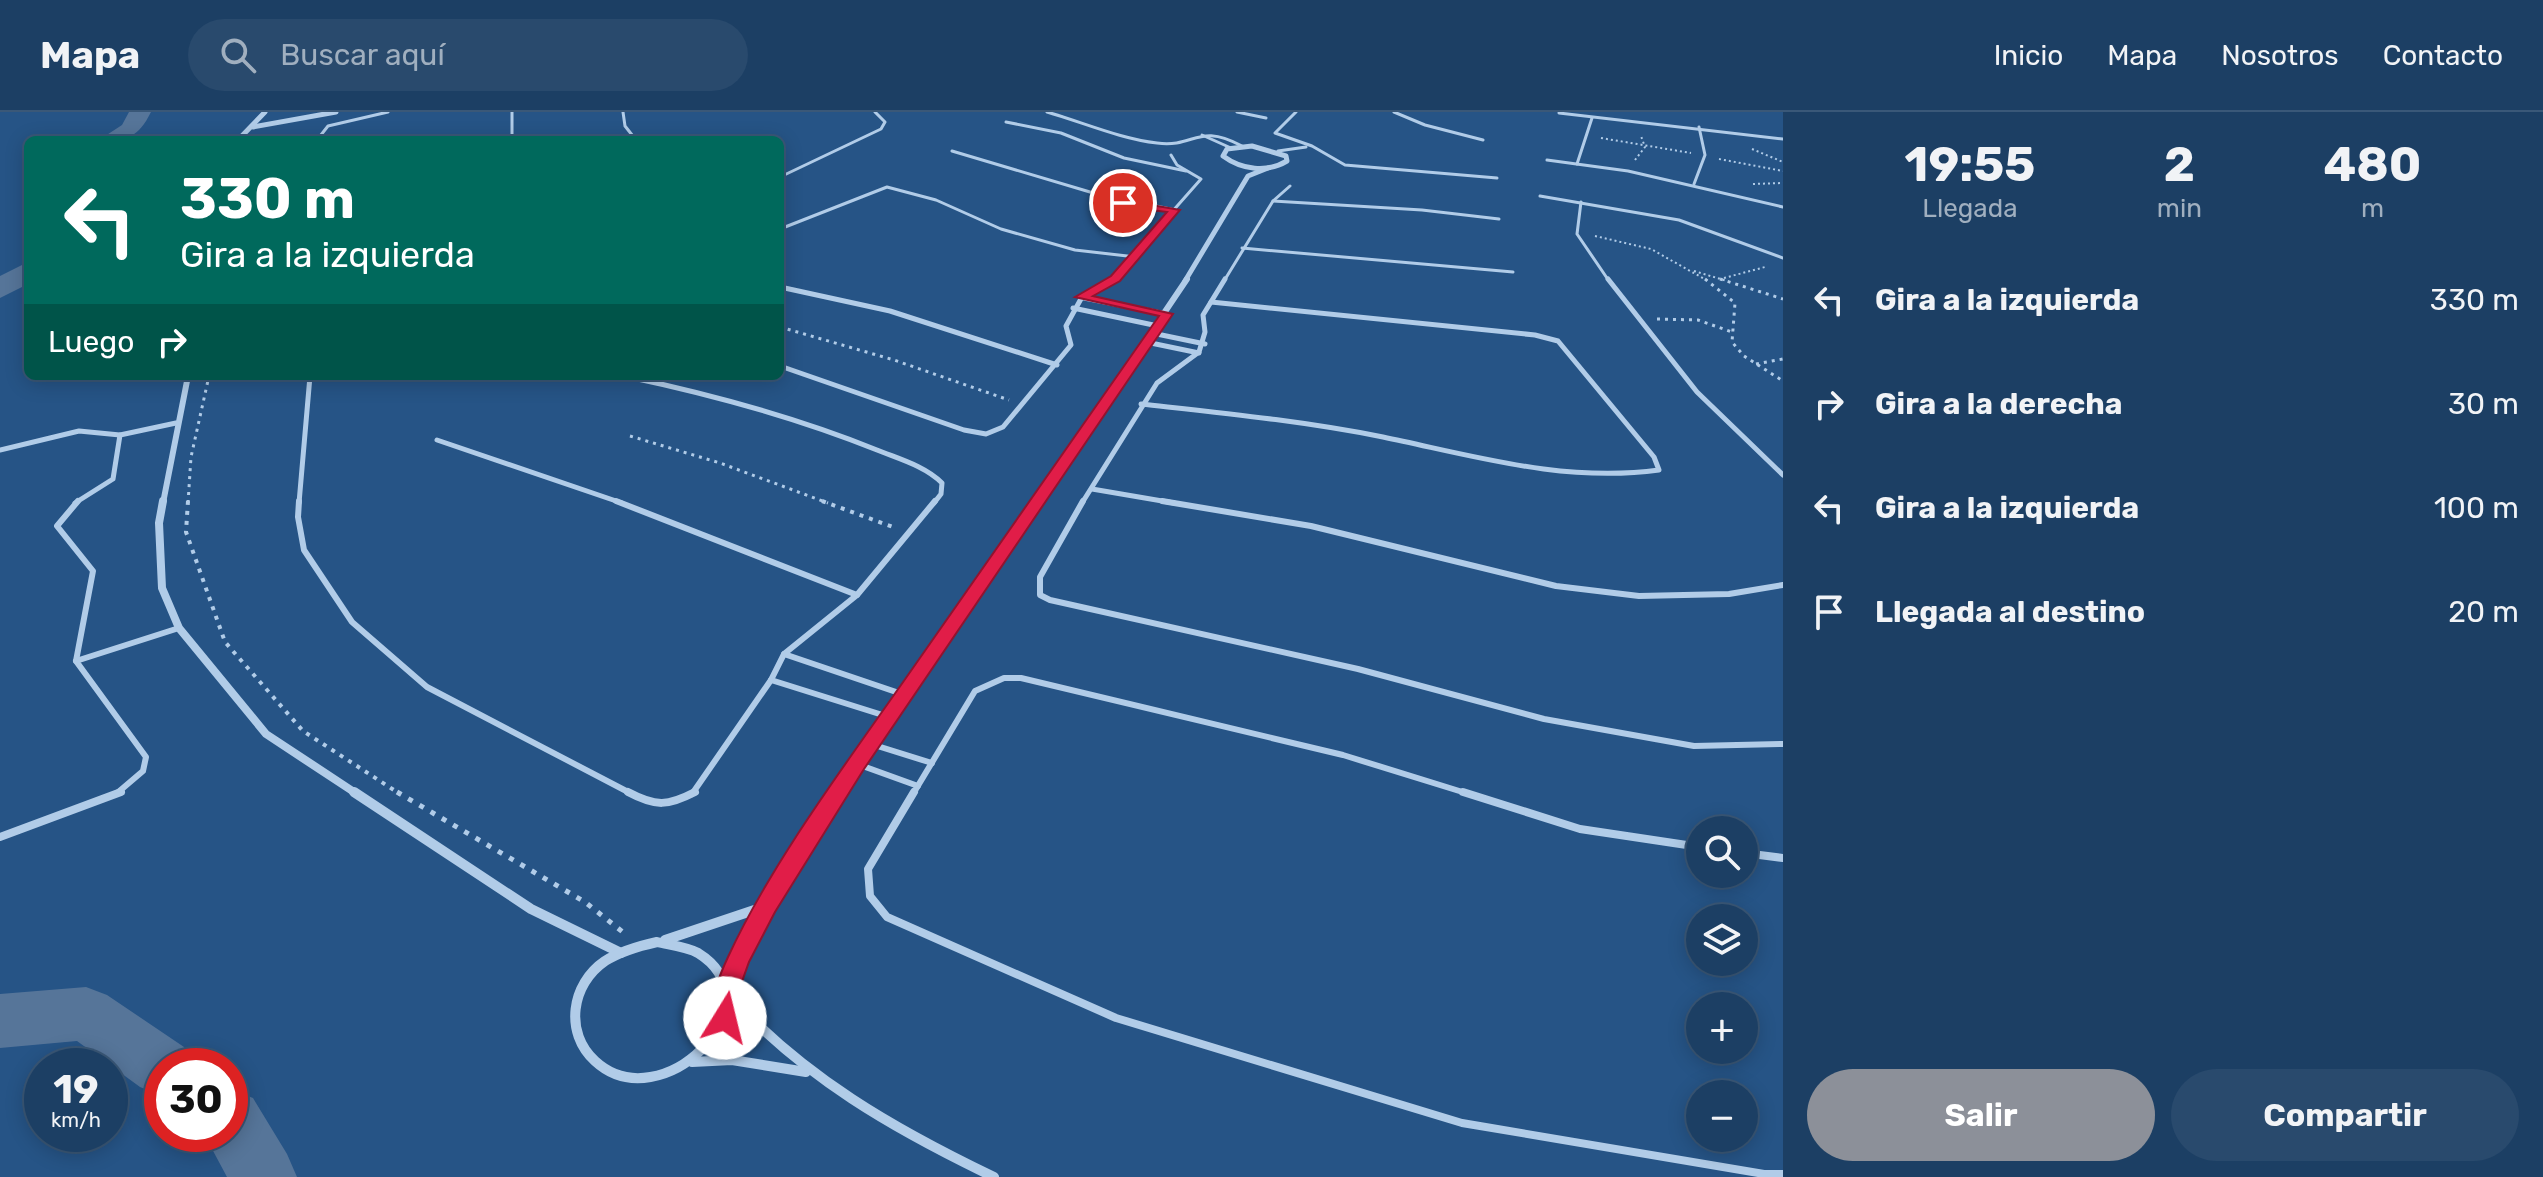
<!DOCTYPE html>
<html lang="es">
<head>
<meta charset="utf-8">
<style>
  body { margin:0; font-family:Rubik,sans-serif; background:#294a6d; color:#f1f3f6; height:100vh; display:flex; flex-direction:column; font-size:30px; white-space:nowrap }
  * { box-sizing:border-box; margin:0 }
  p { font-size:26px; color:#a0afbf }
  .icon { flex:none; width:44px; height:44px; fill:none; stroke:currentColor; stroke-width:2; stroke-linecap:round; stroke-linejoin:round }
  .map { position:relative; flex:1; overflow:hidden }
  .details { display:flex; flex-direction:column; background:#1c3f64; width:760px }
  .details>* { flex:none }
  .guide { position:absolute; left:24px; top:24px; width:760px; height:244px; border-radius:12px; box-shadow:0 4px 20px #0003,0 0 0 2px #3a5878; background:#00695c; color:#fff; overflow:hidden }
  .controls { position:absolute; left:1686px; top:704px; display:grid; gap:16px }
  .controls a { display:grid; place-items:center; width:72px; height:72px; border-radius:50%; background:#1c3f64; box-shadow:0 4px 20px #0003,0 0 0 2px #3a5878; font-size:40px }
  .speed { position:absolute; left:24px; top:936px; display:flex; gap:16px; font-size:40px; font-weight:700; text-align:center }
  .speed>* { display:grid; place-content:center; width:104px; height:104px; border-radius:50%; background:#1c3f64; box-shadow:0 4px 20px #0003,0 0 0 2px #3a5878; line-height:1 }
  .speed small { font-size:20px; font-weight:400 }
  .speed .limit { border:12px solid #d22; background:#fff; color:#111 }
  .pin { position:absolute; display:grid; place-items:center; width:68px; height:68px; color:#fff; margin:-34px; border:4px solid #fff; border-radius:50%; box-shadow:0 2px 8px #0007 }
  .me { position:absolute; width:88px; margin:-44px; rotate:9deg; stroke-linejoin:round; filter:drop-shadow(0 0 6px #0008) }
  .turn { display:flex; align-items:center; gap:28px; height:168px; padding:0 24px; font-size:36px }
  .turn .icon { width:104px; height:104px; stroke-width:2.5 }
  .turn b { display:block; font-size:56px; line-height:68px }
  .then { display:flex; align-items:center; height:76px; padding:0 24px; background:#0003; gap:16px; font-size:30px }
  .eta { display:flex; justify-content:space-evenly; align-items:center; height:136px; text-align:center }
  .eta b { font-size:48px; font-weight:700; line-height:56px }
  .cta { display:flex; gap:16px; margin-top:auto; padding:16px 24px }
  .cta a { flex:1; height:92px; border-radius:48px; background:#8c9099; color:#fff; font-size:32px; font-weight:700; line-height:92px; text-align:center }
  .cta a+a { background:#294a6d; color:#f1f3f6 }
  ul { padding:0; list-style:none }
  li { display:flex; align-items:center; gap:24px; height:104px; padding:0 24px }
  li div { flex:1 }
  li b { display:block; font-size:30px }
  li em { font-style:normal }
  header { display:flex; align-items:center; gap:48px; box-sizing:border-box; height:112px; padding:0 40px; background:#1c3f64; border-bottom:2px solid #3a5878 }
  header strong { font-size:38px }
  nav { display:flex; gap:44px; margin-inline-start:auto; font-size:28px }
  .search { width:560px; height:72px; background:#294a6d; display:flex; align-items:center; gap:20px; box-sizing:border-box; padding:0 28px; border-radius:44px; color:#a0afbf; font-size:30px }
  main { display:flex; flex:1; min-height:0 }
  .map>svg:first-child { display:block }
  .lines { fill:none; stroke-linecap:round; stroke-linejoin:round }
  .river { fill:#567599; fill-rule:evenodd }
  .path-far3 { stroke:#b1cce8; stroke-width:2; stroke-dasharray:2 3; stroke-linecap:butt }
  .path-far2 { stroke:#b1cce8; stroke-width:3; stroke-dasharray:3 5; stroke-linecap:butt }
  .path-far1 { stroke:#b1cce8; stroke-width:4; stroke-dasharray:4 6; stroke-linecap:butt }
  .path { stroke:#b1cce8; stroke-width:5; stroke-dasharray:5 8; stroke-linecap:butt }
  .lane-far3 { stroke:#b1cce8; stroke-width:3 }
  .lane-far2 { stroke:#b1cce8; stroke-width:5 }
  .lane-far1 { stroke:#b1cce8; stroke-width:6 }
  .lane { stroke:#b1cce8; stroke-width:8 }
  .street-far3 { stroke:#b1cce8; stroke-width:5 }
  .street-far2 { stroke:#b1cce8; stroke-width:6 }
  .street-far1 { stroke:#b1cce8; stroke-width:8 }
  .street { stroke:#b1cce8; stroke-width:10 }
  .route { fill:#e11d48; stroke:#92132f; stroke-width:2 }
</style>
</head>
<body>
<header>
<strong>Mapa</strong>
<div class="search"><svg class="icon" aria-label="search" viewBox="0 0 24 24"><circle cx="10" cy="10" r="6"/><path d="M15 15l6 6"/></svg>Buscar aquí</div>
<nav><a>Inicio</a><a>Mapa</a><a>Nosotros</a><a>Contacto</a></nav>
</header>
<main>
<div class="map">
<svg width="1783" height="1065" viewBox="0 0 1783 1065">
  <rect width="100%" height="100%" fill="#265486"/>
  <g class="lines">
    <g class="river">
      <path d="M129,0H151C138,26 128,28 99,28L122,13Z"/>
      <polygon points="28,150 28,172 0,186 0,164"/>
      <polygon points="86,875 107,883 184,935 192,954 162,954 162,984 140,975 77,929 0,936 0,882"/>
      <polygon points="230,977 253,986 287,1042 297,1065 227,1065 204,1022 230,1022"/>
    </g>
    <g class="path-far3">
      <polyline points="1601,26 1691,41"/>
      <polyline points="1752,37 1783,50"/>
      <polyline points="1719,47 1783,59"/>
      <polyline points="1635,48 1645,35 1641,24"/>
      <polyline points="1753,72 1783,71"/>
      <polyline points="1595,124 1651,137 1708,169"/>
      <polyline points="1694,159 1727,169"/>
      <polyline points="1724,166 1765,155"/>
    </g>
    <g class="path-far2">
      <polyline points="1705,167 1735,191 1732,230 1744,244 1783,269"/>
      <polyline points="1720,167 1783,187"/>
      <polyline points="1657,207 1698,208 1732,220"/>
      <polyline points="780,215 894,248 1009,288"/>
      <polyline points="1756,252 1783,247"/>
      <polyline points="630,324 720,351 828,391"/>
      <polyline points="188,391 191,345 209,264"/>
    </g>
    <g class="path-far1">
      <polyline points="188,389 186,420 225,530 303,619 400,682"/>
      <polyline points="822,389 893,415"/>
    </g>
    <polyline class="path" points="397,680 585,790 624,821"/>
    <g class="lane-far3">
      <polyline points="512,0 512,28"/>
      <polyline points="623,0 625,14 636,28"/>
      <path d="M1047,0C1082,10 1121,27 1157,31C1196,36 1197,10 1242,34"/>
      <polyline points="1237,0 1266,6"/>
      <polyline points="1296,0 1275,21 1312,34 1345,53 1497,66"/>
      <polyline points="1394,0 1425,13 1483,28"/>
      <polyline points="1559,1 1783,27"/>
      <polyline points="1006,10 1061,21 1124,46 1186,59"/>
      <polyline points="1202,23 1231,36"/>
      <polyline points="317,28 328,14 388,0"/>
      <polyline points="952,39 1090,80 1175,98"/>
      <polyline points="1278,39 1306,35"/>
      <polyline points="1547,48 1628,59 1783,95"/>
      <polyline points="1577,52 1592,6"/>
      <polyline points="780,65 881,17 885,10 875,0"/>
      <polyline points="1694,72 1705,43 1699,15"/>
      <polyline points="1540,84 1679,108 1783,146"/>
      <polyline points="1273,89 1422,98 1499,107"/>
      <polyline points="1581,90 1577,122 1609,169"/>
      <polyline points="780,117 887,75 936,88 1001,117 1075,138 1136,145"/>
      <polyline points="1242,136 1513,160"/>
      <polyline points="1111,169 1201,67 1177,53 1171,43"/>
      <polyline points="1224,169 1273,89 1290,74"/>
    </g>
    <g class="lane-far2">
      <polyline points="1608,167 1697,280 1783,363"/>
      <polyline points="780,175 890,199 1057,253"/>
      <polyline points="1084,186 1166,202"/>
      <polyline points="1073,196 1158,214"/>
      <polyline points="1152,221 1205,232"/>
      <polyline points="1146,230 1199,241"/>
      <polyline points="780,254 964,318 986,322 1003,315 1071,233 1066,214 1082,185 1114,167"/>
      <path d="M624,264C710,282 795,305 877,338C899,347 925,354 942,371L941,382L934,391"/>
      <path d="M1141,292C1222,301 1303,309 1383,325C1475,344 1564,371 1659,358L1654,345L1558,229L1535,223L1211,190"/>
      <polyline points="437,328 622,391"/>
      <polyline points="0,338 79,319 120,323"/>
      <polyline points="1092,377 1174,391"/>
      <polyline points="75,391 113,367 120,323 176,311"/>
      <polyline points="299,391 310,264"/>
      <polyline points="1082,391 1157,271 1199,240 1205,220 1203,203 1225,167"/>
    </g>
    <g class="lane-far1">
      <polyline points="299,389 298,405 304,438 352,510 427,575 632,682"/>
      <polyline points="616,389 857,483"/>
      <polyline points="1083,389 1040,465 1040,483 1050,488 1358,557 1544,607 1694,634 1783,632"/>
      <polyline points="1162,389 1311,414 1556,474 1639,484 1729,482 1783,473"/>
      <polyline points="784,542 905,583"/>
      <polyline points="76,549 93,459 57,414 78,389"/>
      <polyline points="771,568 889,605"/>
      <polyline points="871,632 932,651"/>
      <polyline points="857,652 918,674"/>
      <polyline points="116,682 143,659 146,645 76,549 179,516"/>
      <polyline points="692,682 771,568 784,542 857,483 935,389"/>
      <polyline points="913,682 975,579 1004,566 1021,566 1343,643 1469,682"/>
    </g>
    <g class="lane">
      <path d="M628,680C656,695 668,694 695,680"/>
      <polyline points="914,680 868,757 870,784 887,805 1116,906 1462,1011 1764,1062 1783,1062"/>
      <polyline points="1463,680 1580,717 1700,735"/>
      <polyline points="0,725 121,680"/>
      <polyline points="1744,741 1783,746"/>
    </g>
    <g class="street-far3">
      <polyline points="253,15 336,0"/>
      <polyline points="238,28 265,0"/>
      <path d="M1252,34L1286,44L1287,49C1267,61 1242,58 1223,44L1227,37Z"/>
      <polyline points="1185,169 1248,64 1268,56"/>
    </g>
    <g class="street-far2">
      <polyline points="163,391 188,264"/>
      <polyline points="1036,391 1187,167"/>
    </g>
    <g class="street-far1">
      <polyline points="163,389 159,411 162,476 179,516 266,622 357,682"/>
      <polyline points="838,682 1038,389"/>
    </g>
    <g class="street">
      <polyline points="354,680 531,797 621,841"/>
      <polyline points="665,828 766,794"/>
      <path d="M657,830C669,833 687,835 698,841C780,892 661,1010 595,949C564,921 571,872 605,849C621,839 639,834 657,830Z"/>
      <polyline points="727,878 751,820 839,680"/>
      <path d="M728,882C803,965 894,1017 994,1065"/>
      <polyline points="692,950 732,948 806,960"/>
    </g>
  </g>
  <path class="route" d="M1123,88L1180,98L1120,169L1093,184L1173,202L864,657L775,800L749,850L739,878L733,914L725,918L716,914C707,893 719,864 728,845C771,752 842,657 901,573C987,450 1073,327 1159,204L1075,185L1111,164L1167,100L1119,94Z"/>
</svg>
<div class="controls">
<a><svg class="icon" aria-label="search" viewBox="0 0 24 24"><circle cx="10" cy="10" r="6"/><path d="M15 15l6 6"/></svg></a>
<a><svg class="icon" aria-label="layers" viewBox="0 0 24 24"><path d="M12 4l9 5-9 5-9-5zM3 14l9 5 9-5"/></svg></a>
<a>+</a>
<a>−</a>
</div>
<div class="speed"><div>19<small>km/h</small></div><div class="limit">30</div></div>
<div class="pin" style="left:1123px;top:91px;background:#d93025"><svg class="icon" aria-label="arrive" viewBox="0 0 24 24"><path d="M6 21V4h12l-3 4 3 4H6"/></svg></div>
<svg class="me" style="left:725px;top:906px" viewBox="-20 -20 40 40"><circle r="19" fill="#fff"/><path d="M0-13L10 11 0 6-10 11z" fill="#e11d48"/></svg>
<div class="guide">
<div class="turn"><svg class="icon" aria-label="left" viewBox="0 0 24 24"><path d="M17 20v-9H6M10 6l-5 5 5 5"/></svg><div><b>330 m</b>Gira a la izquierda</div></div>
<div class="then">Luego<svg class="icon" aria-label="right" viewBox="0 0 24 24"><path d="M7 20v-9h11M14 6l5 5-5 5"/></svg></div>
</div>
</div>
<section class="details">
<div class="eta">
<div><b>19:55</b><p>Llegada</p></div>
<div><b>2</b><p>min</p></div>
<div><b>480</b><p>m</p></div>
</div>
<ul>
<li><svg class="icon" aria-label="left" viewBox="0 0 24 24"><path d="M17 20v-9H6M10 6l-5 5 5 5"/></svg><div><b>Gira a la izquierda</b></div><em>330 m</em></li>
<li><svg class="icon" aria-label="right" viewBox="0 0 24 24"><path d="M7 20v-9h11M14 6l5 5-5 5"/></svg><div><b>Gira a la derecha</b></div><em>30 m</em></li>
<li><svg class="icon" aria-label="left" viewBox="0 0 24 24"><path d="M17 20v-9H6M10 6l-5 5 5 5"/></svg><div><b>Gira a la izquierda</b></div><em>100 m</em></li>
<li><svg class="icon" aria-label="arrive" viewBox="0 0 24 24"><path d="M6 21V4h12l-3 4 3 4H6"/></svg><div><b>Llegada al destino</b></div><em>20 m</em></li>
</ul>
<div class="cta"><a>Salir</a><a>Compartir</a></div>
</section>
</main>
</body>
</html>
